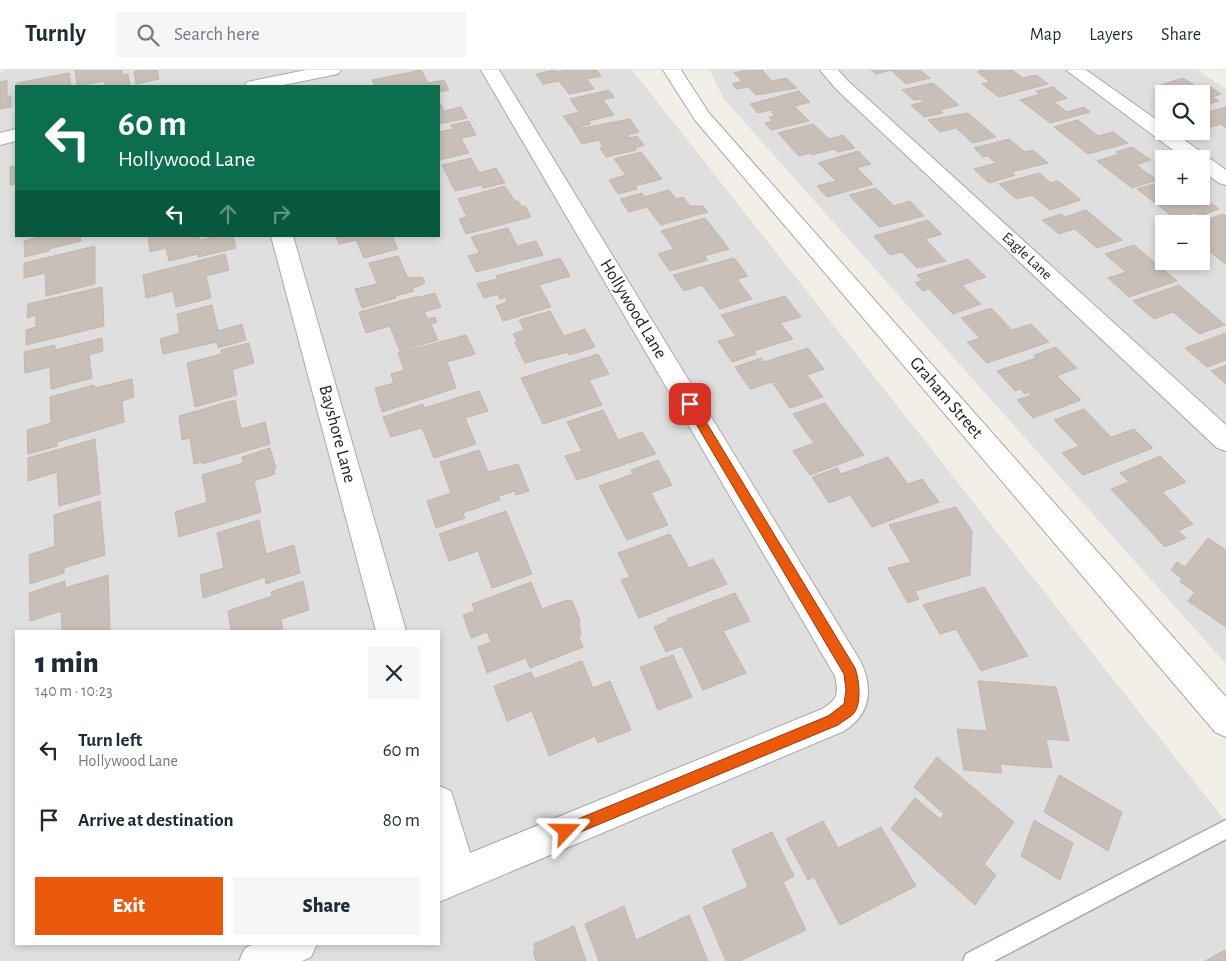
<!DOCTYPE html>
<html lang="en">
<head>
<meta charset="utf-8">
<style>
  body { margin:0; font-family:"Alegreya Sans",sans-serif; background:#f6f6f7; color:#1f2937; height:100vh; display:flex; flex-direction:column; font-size:19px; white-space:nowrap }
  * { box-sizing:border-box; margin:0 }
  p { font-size:16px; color:#747a83 }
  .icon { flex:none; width:28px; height:28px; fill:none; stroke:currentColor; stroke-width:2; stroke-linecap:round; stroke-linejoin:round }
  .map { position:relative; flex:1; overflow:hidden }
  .drawer { position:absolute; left:15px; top:560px; width:425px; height:315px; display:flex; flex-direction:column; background:#fff; border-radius:0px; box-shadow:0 2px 8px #0003 }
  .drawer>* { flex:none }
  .hud { position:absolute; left:15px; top:15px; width:425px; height:152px; border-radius:0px; box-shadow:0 2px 8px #0003; background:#0b6e4f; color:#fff; overflow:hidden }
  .fabs { position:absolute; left:1155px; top:15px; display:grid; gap:10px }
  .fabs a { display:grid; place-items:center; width:55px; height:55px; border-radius:0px; background:#fff; box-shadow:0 2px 8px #0003; font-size:25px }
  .pin { position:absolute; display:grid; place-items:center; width:42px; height:42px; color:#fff; margin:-21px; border-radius:10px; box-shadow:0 2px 8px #0006 }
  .me { position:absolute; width:55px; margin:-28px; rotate:67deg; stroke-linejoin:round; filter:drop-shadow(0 0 4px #0008) }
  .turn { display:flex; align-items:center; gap:18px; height:105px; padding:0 20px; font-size:22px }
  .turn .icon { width:65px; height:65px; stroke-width:2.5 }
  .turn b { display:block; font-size:35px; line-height:42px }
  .lanes { display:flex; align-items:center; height:48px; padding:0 20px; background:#0003; justify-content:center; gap:25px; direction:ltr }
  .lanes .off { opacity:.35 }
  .round { display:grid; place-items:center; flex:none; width:52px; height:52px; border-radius:0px; background:#f6f6f7 }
  .head { display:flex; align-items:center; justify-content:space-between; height:85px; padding:0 20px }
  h1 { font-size:30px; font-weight:800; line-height:38px }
  .action { display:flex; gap:10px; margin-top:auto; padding:10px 20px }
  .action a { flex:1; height:58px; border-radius:0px; background:#ea580c; color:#fff; font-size:20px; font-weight:800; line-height:58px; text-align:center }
  .action a+a { background:#f6f6f7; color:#1f2937 }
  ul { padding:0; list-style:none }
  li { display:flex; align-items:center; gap:15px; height:70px; padding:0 20px }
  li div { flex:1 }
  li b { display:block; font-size:19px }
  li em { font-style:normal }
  header { display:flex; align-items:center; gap:30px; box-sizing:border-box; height:70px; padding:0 25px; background:#fff; border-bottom:1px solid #e0e1e3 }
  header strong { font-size:24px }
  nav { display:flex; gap:28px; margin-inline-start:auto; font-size:18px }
  .search { width:350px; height:45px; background:#f6f6f7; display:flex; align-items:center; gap:12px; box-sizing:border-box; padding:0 18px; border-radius:0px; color:#747a83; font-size:19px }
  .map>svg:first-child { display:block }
  .residential { fill:#e0dfdf; fill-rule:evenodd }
  .building { fill:#c7bfb8; stroke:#c4b6ab }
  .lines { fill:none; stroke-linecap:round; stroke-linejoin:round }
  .service-casing { stroke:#a9a9a9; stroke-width:3 }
  .minor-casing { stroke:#a9a9a9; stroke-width:2 }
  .tertiary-casing { stroke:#a9a9a9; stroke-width:2 }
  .service { fill:#fff; fill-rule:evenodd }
  .minor { fill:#fff; fill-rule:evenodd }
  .tertiary { fill:#fff; fill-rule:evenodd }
  .route { fill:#ea580c; stroke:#983908 }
  .labels { text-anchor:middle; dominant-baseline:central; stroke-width:4.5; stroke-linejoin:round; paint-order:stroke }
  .far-street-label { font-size:15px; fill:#222; stroke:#fff }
  .street-label { font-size:18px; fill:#222; stroke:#fff }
</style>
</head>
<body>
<header>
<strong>Turnly</strong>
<div class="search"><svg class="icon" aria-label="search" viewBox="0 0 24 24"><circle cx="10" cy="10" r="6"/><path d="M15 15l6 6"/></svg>Search here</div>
<nav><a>Map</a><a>Layers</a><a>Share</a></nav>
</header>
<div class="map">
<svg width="1226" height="891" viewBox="0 0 1226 891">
  <rect width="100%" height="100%" fill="#f2efe9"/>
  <g class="residential">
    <path d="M9,0H632L1226,752V891H0V2ZM16,16H439V166H16ZM16,561H439V874H16Z"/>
    <path d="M710,0H1197L1226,19V594L723,28ZM1164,24H1201V61H1164ZM1164,89H1201V126H1164ZM1164,154H1201V191H1164Z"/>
  </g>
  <g class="building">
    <polygon points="75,0 122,0 123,5 128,4 130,15 105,16 104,11 77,16"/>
    <polygon points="139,0 157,0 159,9 136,14 134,2"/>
    <polygon points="421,0 428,13 444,10 449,20 439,22 439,16 375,16 372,10"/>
    <polygon points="554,0 557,2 567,0 596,0 601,6 587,9 594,19 569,24 559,11 543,14 536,4"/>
    <polygon points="746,0 762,0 772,11 786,8 797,18 756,25 748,17 737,19 732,14 742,11 734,3"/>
    <polygon points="871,0 920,0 930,8 906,14 891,0 876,4"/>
    <polygon points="983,0 1012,0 1023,8 1036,5 1048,14 999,27 982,14 990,12 977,2"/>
    <polygon points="69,3 71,16 17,16 17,13"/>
    <polygon points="1183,8 1199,18 1208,15 1221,24 1212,27 1219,31 1201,36 1201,24 1175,24 1161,15"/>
    <polygon points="7,10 7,26 11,26 11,37 0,39 0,12"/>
    <polygon points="933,13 959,35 940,40 943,43 924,47 911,35 924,32 920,29 914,30 902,20"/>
    <polygon points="1053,17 1067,28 1054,32 1067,42 1084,37 1090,42 1050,53 1020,30 1040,24 1036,21"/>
    <polygon points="609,20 614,27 603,30 614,45 589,51 591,54 573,59 563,46 579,42 570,29"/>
    <polygon points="799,21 810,32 794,36 809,51 771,60 765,53 772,51 769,47 775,46 770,40 758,43 750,34"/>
    <polygon points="439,31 444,41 461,37 467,48 439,54"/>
    <polygon points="1226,37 1226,58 1221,54 1208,58 1201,53 1201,44"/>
    <polygon points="968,43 996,67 973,73 956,58 940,62 928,50"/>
    <polygon points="630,49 639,62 628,65 630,68 637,66 644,75 635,78 636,80 606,87 600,78 603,77 599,70 582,74 573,60"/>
    <polygon points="1078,50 1098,66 1113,62 1128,73 1088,84 1054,57"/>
    <polygon points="469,51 476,65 461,68 469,83 439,90 439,62 453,59 451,55"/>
    <polygon points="813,54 829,69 843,65 855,78 838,82 834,79 812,85 810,83 799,86 778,63"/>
    <polygon points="1009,69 1025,82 1033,80 1048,93 1011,102 1015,105 989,113 974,99 996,93 988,86 983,87 974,78"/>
    <polygon points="1132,77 1151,90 1136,95 1157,110 1132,118 1097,91 1119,84 1116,82"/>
    <polygon points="858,81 871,94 857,98 873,114 827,127 817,116 836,111 818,93"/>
    <polygon points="641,82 662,109 635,116 637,119 618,124 609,110 626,105 614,89"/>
    <polygon points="471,88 479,103 496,98 505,113 483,118 481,115 455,121 442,95"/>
    <polygon points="16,96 16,114 10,115 10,97"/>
    <polygon points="1039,103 1051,113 1058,111 1081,130 1050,140 1032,125 1016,129 999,114"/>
    <polygon points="1160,112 1164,115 1164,126 1179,126 1182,129 1201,126 1219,139 1200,146 1195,143 1176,149 1137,119"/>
    <polygon points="505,116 515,131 518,131 522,137 525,136 531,147 466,164 459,149 467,147 458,129"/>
    <polygon points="876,118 894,136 910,131 924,146 879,157 849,125"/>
    <polygon points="669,120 676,129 683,127 690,136 703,136 708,142 661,155 647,137 629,142 620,129 642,123 644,127"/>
    <polygon points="1086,140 1122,170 1097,178 1075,159 1059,164 1042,150 1061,144 1065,147"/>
    <polygon points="1224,144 1226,146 1226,193 1224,193 1201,175 1201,154 1192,154"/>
    <polygon points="705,148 729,179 705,186 708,190 670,201 658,184 674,179 661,161"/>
    <polygon points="928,150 942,164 925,169 946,191 917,198 902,182 890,185 874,166"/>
    <polygon points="508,158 517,176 536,171 543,185 476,202 468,186 479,183 471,167"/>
    <polygon points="80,166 81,171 49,179 49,181 25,187 24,171 42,166"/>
    <polygon points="148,166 199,166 200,170 217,166 233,166 236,178 198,187 198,184 169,191 166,178 150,182"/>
    <polygon points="336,166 392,166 398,179 364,188 356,170 339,174"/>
    <polygon points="1134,175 1177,211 1129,227 1108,208 1126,202 1105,184"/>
    <polygon points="95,176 95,214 46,226 45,203 24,208 24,193"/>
    <polygon points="225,184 229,200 206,206 211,228 176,237 173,221 146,228 143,205"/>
    <polygon points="398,186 408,208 422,207 425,212 422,215 412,218 414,221 395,226 396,228 362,238 355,219 377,214 369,193"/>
    <polygon points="560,188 570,206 539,215 551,237 503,251 496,236 507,232 505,227 500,229 498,224 484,228 477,214 497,209 496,206"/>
    <polygon points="734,188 748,206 737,209 752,229 720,239 702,215 684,221 673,205"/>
    <polygon points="968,189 986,207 962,215 981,234 953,244 929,219 923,221 915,213 922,210 917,205"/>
    <polygon points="1179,215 1225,255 1199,264 1173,242 1154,249 1133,231"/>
    <polygon points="102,217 104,256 26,275 26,260 36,257 36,245 27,248 28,234"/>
    <polygon points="435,223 441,237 424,242 428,249 435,247 437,252 431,254 438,270 400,281 390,256 366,263 359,242 419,226 420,227"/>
    <polygon points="785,226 801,247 780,253 793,269 754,281 756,284 732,292 718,271 736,266 721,245"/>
    <polygon points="212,235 218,261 242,254 246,270 218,278 217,272 163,284 160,269 180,263 177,244"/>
    <polygon points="991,238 1012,260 1031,254 1049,272 987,293 967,272 980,268 961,248"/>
    <polygon points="550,241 564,266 585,259 595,277 569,285 568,282 525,293 515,273 517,271 513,264 524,260 519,250"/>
    <polygon points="1226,263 1226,290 1207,297 1185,278"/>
    <polygon points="466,265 475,284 447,292 456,318 382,342 375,318 394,313 391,304 404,300 398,283"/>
    <polygon points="102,268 103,281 89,285 92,308 51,319 50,297 25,303 24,282 55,275 55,280"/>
    <polygon points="249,273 254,293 232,300 237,325 195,337 187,293 221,284 221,280"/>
    <polygon points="1056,277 1077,298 1057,306 1081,330 1033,348 1017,330 1031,325 1029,322 1025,324 1020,319 1015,321 997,301 1036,288 1034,285"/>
    <polygon points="808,278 824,299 807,305 823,327 790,338 772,312 750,319 735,297 761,288 764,292"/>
    <polygon points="598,284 609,304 589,310 602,335 543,354 521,308"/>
    <polygon points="1226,295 1226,314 1211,301"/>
    <polygon points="132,309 134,327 122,331 124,352 57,372 57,376 28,384 27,360 51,353 50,327 94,315 95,318"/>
    <polygon points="479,321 488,341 465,348 476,374 434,388 422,358 391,367 383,347 423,334 424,338"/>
    <polygon points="235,330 241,359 265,352 270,374 202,394 202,392 194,394 190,368 182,370 179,346"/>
    <polygon points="825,333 864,385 810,405 793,381 814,373 793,344"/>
    <polygon points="1084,339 1111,367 1134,359 1153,378 1083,405 1062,383 1079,376 1054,350"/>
    <polygon points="603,340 618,370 642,362 656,384 577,410 565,386 582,381 567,352"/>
    <polygon points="95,369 100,424 59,436 57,402 28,411 28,388"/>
    <polygon points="270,378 276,398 274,399 275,404 254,411 261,442 179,467 175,442 207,432 202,405 243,393 242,387"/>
    <polygon points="479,380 488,402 518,394 529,421 516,425 515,421 499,426 500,430 463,443 465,448 436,458 427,431 451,423 440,392"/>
    <polygon points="1160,386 1186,412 1162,422 1193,454 1178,461 1186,468 1165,477 1111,419 1129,412 1120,403"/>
    <polygon points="888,387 908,414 922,409 939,432 872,457 850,425 829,433 812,407 837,398 841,404"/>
    <polygon points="658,390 672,415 651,423 668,455 627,470 599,416 633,404 631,400"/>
    <polygon points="100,431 105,485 64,498 64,503 30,514 29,485 55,476 54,445"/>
    <polygon points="956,437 972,461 970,505 915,521 919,529 908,533 888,498 911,492 889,455"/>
    <polygon points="506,441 532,504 492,518 478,481 449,491 439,464"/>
    <polygon points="259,450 266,484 294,475 300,503 266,514 265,507 203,528 200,505 224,498 217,463"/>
    <polygon points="670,464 689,498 713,489 727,514 639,548 621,510 630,507 618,483"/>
    <polygon points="1208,468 1226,480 1226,557 1188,531 1195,522 1180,512 1182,509 1171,500 1177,492 1185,497"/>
    <polygon points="108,505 110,561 62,561 61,541 30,551 29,523 65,511 65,518"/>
    <polygon points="303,511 309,540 281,549 283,561 231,561 228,541 272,526 271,522"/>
    <polygon points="531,512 542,539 567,530 572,531 580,550 579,555 581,564 579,567 583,577 530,598 526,588 487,603 478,577 491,572 487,562 471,568 463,545 475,541 472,534"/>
    <polygon points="984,517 1028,586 981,601 956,559 940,564 923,535"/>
    <polygon points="735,523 750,551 723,561 746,603 703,620 682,576 666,582 654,557 668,551 667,549"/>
    <polygon points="673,585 692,627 658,640 640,597"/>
    <polygon points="582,591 593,618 610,611 631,660 598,673 595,666 549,686 532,641 507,651 494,616 531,602 534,609"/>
    <polygon points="978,611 1056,617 1069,671 1046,669 1052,698 1000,694 1002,703 964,700 957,659 987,661"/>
    <polygon points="937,687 1014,752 984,794 996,805 975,835 891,759 915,728 940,749 944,744 914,717"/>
    <polygon points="1059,705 1122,742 1108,781 1044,742"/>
    <polygon points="1034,750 1073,773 1060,810 1021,786"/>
    <polygon points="823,751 838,778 881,757 916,816 840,855 814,807 808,810 786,769"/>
    <polygon points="772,762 794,806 783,812 806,860 740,891 726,891 703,837 748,817 732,780"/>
    <polygon points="624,836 636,870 689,845 708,891 599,891 585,854"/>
    <polygon points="574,856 586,891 536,891 533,881 535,880 534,874"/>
    <polygon points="1225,880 1226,891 1205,891"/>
  </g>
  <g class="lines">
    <defs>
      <polygon id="service" points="1226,750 1226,769 994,891 963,891 966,884"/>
      <g id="minor">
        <polygon points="306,0 341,0 338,4 278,16 244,16 247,12"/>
        <path d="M481,0H499L861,592C873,619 871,644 844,661L439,832V716L451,721L470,783L822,639C838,629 839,625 835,606Z"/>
        <polygon points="820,0 838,0 848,11 1226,355 1226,381 1217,378 836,19"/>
        <polygon points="1066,0 1086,0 1164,55 1164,61 1172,61 1226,100 1226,115 1219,113 1201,100 1201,89 1185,89"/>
        <polygon points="16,59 16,71 0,75 0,63"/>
        <polygon points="271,166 293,166 406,561 376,561"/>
        <polygon points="254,874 317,874 311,887 302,891 239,891 245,878"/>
      </g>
      <polygon id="tertiary" points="663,0 681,0 709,43 1226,627 1226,667 1215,662 695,50"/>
    </defs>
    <use href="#service" class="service-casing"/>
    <use href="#minor" class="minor-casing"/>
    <use href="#tertiary" class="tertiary-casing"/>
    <use href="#service" class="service"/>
    <use href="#minor" class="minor"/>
    <use href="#tertiary" class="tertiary"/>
  </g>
  <path class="route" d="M690,331L694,332L855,598C859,608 862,634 854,643C851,647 843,651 838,655L566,768L561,766L558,761L561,756L828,646L844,634L846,620L844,604L686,337L685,334Z"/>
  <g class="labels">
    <g class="far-street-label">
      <text transform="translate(1027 186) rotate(43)">Eagle Lane</text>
    </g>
    <g class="street-label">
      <text transform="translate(633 239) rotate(59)">Hollywood Lane</text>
      <text transform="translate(946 328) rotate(49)">Graham Street</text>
      <text transform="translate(337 364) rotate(75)">Bayshore Lane</text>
    </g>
  </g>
</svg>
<div class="fabs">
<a><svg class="icon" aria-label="search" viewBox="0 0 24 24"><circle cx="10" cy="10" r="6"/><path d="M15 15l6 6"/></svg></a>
<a>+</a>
<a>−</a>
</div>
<div class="pin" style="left:690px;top:334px;background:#d93025"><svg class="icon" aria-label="arrive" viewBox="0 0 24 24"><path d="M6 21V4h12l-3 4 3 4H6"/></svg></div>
<svg class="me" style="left:566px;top:761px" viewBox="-20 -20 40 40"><path d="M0-17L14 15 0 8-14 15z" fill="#ea580c" stroke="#fff" stroke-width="4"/></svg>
<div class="hud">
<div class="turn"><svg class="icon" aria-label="left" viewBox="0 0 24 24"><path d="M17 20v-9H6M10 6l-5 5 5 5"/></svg><div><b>60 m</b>Hollywood Lane</div></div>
<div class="lanes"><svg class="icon" aria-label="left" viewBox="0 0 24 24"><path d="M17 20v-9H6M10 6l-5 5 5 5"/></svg><svg class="icon off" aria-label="ahead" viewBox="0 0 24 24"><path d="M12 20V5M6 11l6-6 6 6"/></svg><svg class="icon off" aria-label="right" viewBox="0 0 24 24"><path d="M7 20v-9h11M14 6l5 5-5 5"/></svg></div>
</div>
<section class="drawer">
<div class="head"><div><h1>1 min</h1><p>140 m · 10:23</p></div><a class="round"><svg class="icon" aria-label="close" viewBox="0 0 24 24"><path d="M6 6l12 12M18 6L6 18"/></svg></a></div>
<ul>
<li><svg class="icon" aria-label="left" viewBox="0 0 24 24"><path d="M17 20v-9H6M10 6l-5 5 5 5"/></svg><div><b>Turn left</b><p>Hollywood Lane</p></div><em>60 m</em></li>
<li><svg class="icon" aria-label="arrive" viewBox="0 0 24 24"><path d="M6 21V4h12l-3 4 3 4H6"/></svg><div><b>Arrive at destination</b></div><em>80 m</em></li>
</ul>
<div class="action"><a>Exit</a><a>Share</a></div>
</section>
</div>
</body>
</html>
